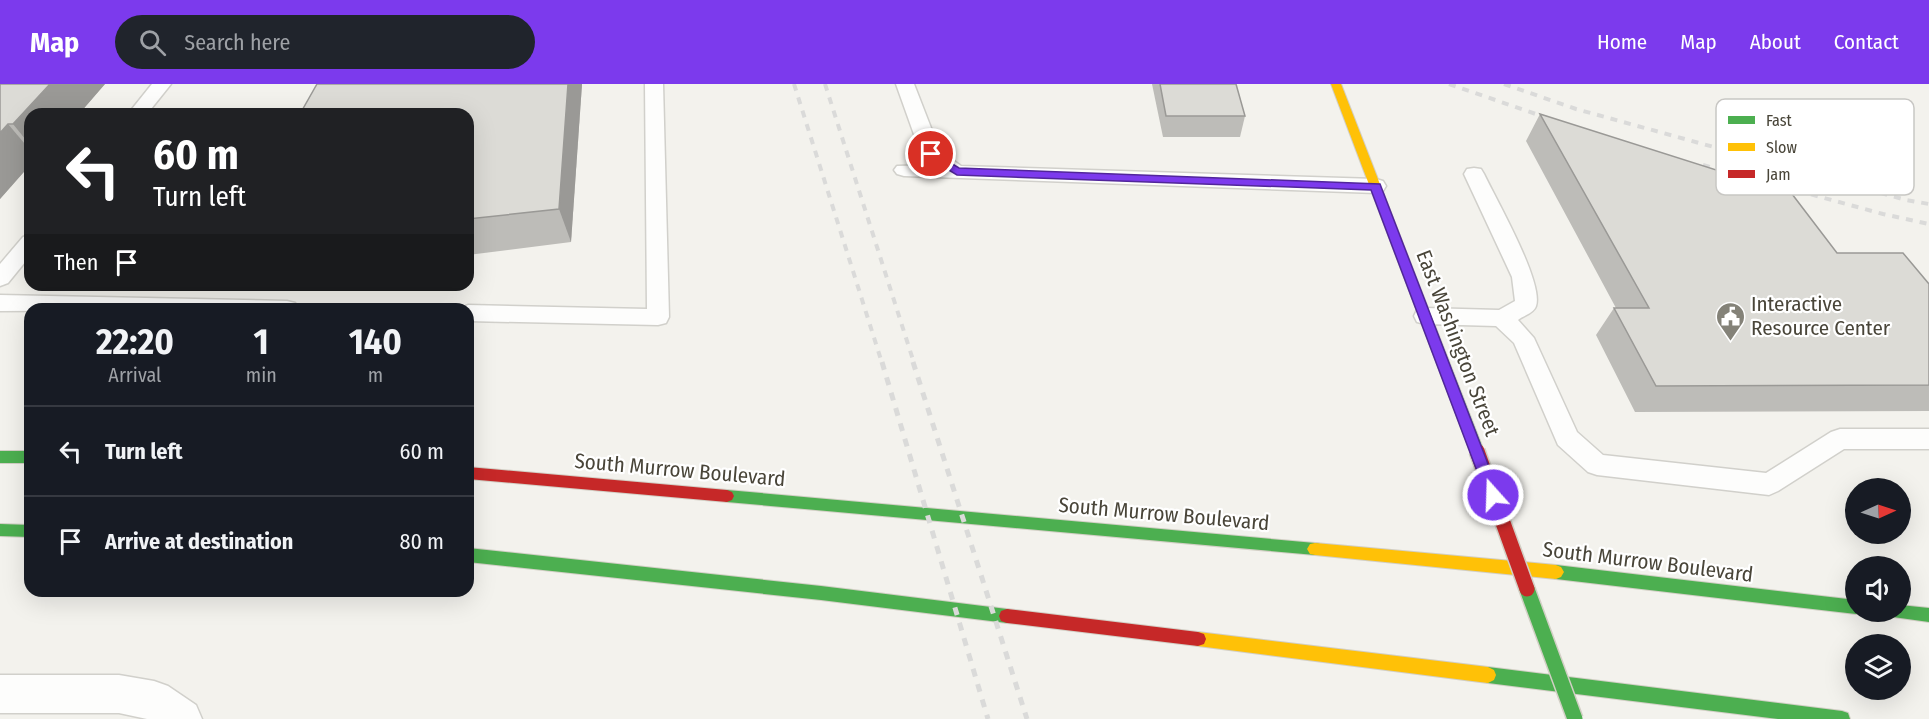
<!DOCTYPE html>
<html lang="en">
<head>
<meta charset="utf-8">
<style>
  body { margin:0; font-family:"Fira Sans Condensed",sans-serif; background:#20242c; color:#f1f3f6; height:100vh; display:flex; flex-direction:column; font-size:22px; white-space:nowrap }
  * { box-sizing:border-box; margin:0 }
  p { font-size:20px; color:#9ea1a6 }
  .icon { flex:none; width:33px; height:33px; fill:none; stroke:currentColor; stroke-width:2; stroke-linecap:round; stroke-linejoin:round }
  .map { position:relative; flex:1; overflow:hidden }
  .details { position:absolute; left:24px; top:219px; width:450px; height:294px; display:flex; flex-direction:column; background:#171b24; border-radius:18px; box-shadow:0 6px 24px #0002 }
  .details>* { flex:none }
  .hud { position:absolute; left:24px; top:24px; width:450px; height:183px; border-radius:18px; box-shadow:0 6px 24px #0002; background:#202124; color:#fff; overflow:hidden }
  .needle { width:39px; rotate:87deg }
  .buttons { position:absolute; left:1845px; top:394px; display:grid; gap:12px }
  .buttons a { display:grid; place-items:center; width:66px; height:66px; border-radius:50%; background:#171b24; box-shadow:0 6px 24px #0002; font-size:30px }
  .pin { position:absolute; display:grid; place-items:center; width:51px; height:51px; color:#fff; margin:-26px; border:3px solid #fff; border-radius:50%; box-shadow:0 2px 6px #0007 }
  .me { position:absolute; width:66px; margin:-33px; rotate:340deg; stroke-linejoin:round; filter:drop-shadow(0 0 4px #0008) }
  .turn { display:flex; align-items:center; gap:21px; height:126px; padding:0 30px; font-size:27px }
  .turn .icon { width:78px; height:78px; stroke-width:2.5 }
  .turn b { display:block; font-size:42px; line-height:51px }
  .then { display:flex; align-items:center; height:57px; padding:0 30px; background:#0003; gap:12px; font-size:22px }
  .eta { display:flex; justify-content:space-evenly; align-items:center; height:102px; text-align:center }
  .eta b { font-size:36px; font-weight:700; line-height:42px }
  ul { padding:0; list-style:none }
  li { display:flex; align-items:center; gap:18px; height:90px; padding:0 30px; border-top:2px solid #363941 }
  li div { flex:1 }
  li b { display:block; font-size:22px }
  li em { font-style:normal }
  header { display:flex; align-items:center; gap:36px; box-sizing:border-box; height:84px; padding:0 30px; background:#7c3aed; color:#fff }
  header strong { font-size:28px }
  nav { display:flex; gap:33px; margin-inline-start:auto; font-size:21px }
  .search { width:420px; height:54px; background:#20242c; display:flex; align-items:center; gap:15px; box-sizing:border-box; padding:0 21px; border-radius:33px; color:#9ea1a6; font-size:22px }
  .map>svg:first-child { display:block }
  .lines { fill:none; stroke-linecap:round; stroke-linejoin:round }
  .lane-casing { stroke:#d1d0cb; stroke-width:3 }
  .street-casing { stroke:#d1d0cb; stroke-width:3 }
  .fast-casing { stroke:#d2cfc5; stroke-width:2 }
  .slow-casing { stroke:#d2cfc5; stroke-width:2 }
  .jam-casing { stroke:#d2cfc5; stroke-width:2 }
  .lane { fill:#fdfdfc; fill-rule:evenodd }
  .street { fill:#fdfdfc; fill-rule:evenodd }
  .fast { fill:#4caf50; fill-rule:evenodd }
  .slow { fill:#ffc107; fill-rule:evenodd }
  .jam { fill:#c62828; fill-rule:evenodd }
  .rail-far1 { stroke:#dadad9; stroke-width:4; stroke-dasharray:7 7; stroke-linecap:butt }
  .rail { stroke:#dadad9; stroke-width:5; stroke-dasharray:8 8; stroke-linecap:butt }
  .fast-bridge-casing { stroke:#d2cfc5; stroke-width:18; stroke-linecap:butt }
  .jam-bridge-casing { stroke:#d2cfc5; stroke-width:18; stroke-linecap:butt }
  .fast-bridge { stroke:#4caf50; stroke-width:15 }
  .jam-bridge { stroke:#c62828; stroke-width:15 }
  .wall { fill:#bdbcb8 }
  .shaded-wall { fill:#9a9996 }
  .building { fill:#dcdbd6; stroke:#9a9996; stroke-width:1.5 }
  .route { fill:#7c3aed; stroke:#51269a; stroke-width:1.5 }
  .labels { text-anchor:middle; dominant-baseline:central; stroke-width:4.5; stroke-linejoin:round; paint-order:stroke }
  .poi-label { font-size:21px; fill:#494539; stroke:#fff; text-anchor:start }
  .street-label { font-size:21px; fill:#494539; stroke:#fff }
  .key { fill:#fff; stroke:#c8c7c4; stroke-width:1.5 }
  .key-label { font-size:16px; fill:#494539 }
</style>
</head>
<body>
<header>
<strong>Map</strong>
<div class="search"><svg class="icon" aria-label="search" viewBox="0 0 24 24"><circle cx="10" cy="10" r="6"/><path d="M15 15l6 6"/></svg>Search here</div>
<nav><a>Home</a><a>Map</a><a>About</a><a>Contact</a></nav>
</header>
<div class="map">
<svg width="1929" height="635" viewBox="0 0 1929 635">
  <rect width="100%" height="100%" fill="#f3f2ed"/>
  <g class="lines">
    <defs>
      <g id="lane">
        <polygon points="152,0 171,0 147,30 128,30"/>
        <polygon points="645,0 663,0 669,233 666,239 658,241 468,237 468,225 459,225 468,221 647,225"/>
        <polygon points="896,0 914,0 940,67 961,82 1376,95 1383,97 1386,102 1383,107 1376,109 904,92 897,90 894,86 897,82 933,81 921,70"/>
        <path d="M1474,84L1481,85L1484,90C1496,115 1544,199 1536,222C1534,229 1523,232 1518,236L1534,254L1577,348L1603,371L1766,389L1831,348L1840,345H1929V365H1844L1778,407L1769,411L1597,391L1588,388L1558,361L1514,259L1496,242L1425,240L1417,238L1414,232L1417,226L1425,224L1499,226L1515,217L1512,193L1464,90L1467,85Z"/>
        <polygon points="30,151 30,172 8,199 0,202 0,180 23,153"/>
        <polygon points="0,211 287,217 295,219 298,225 0,227"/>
      </g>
      <polygon id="street" points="0,591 119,591 154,597 168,602 196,621 202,635 147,635 119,629 0,629"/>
      <g id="fast">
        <polygon points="1410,189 1416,193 1484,367 1482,371 1472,371 1470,367 1404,193"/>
        <rect x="0" y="367" width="30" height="12"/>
        <polygon points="727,406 1315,459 1320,460 1323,465 1320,470 1315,471 727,418 722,416 720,412 722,408"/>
        <polygon points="0,440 30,441 30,453 0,452"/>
        <polygon points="468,464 821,502 1007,525 1013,527 1015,532 1013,537 1007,539 821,516 468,478"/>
        <polygon points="1556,481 1856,516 1856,528 1861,528 1856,530 1556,495 1551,493 1548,488 1551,483"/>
        <polygon points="1900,521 1929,524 1929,538 1893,533 1891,528 1900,528"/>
        <polygon points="1488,583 1842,627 1848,629 1850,635 1778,635 1488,599 1482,596 1480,591 1482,586"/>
      </g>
      <g id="slow">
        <polygon points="1331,0 1341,0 1416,193 1414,196 1410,197 1404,193"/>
        <polygon points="1315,459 1556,481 1561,483 1564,488 1561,493 1556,495 1315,471 1310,470 1307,465 1310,460"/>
        <polygon points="1198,548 1488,583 1494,586 1496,591 1494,596 1488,599 1198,562 1192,560 1190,555 1192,550"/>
      </g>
      <g id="jam">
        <polygon points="468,383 727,406 732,408 734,412 732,416 727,418 468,395"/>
        <polygon points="1007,525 1198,548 1204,550 1206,555 1204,560 1198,562 1007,539 1001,537 999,532 1001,527"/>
      </g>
    </defs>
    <use href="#lane" class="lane-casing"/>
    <use href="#street" class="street-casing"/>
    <use href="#fast" class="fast-casing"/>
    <use href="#slow" class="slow-casing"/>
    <use href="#jam" class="jam-casing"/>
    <use href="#lane" class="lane"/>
    <use href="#street" class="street"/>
    <use href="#fast" class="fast"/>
    <use href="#slow" class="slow"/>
    <use href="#jam" class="jam"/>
    <g class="rail-far1">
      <polyline points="794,0 882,279"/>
      <polyline points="825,0 914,279"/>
      <polyline points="1449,0 1556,37"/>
      <polyline points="1504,0 1576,25 1906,116 1929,120"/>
      <polyline points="1703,81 1883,130 1929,140"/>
    </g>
    <g class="rail">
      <polyline points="882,278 988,635"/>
      <polyline points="913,278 1027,635"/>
    </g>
    <defs>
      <polyline id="fast-bridge" points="1527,505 1575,635"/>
      <polyline id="jam-bridge" points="1477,367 1527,505"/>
    </defs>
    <use href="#fast-bridge" class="fast-bridge-casing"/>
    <use href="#jam-bridge" class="jam-bridge-casing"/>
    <use href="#fast-bridge" class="fast-bridge"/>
    <use href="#jam-bridge" class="jam-bridge"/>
  </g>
  <g class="wall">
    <polygon points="0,0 105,0 79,30 30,30 30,81 0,115"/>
    <polygon points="582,0 571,158 468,171 468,30"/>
    <polygon points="1152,0 1236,0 1245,32 1240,53 1163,53"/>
    <polygon points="1540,30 1837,169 1929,200 1929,327 1635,328 1596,251 1614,224 1616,224 1526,57"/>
  </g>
  <g class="shaded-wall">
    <polygon points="50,0 105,0 79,30 30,30 30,61 13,40"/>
    <polygon points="568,0 582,0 571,158 559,125"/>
    <polygon points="8,40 30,66 30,81 0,115 0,49"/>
  </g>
  <g class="building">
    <polygon points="0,0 50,0 13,40 8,40 0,49"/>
    <polygon points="317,0 568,0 559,125 468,135 468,30 300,30"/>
    <polygon points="1160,0 1236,0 1245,32 1166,32"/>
    <polygon points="1540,30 1792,110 1837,169 1903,169 1929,200 1929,301 1656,302 1614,224 1649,224"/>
  </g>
  <polygon class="route" points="931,67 959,84 1380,100 1500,411 1498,416 1488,416 1486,411 1371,106 957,91 927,73 925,70"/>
  <defs>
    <symbol id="civic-pin" viewBox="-11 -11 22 30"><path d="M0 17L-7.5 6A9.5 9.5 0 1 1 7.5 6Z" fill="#848278" stroke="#fff"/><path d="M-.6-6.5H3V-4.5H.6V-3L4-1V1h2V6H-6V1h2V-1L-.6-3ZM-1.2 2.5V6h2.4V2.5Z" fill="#fff"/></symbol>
  </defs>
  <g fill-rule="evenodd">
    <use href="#civic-pin" x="1714" y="216" width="33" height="45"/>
  </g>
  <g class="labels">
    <g class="poi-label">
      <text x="1751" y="220">Interactive<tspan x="1751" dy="24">Resource Center</tspan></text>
    </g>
    <g class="street-label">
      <text transform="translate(1458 259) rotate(69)">East Washington Street</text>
      <text transform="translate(680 386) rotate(5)">South Murrow Boulevard</text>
      <text transform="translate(1164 430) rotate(5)">South Murrow Boulevard</text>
      <text transform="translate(1648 478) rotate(7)">South Murrow Boulevard</text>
    </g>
  </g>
  <rect x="1716" y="15" width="198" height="96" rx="9" class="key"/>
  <rect x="1728" y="32" width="27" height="8" fill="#4caf50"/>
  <rect x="1728" y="59" width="27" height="8" fill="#ffc107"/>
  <rect x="1728" y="86" width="27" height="8" fill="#c62828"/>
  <g class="key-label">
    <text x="1766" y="42">Fast</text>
    <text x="1766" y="69">Slow</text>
    <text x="1766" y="96">Jam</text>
  </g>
</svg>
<div class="buttons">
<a><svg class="needle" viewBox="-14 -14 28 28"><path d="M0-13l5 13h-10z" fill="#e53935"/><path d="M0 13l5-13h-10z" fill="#9ea1a6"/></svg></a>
<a><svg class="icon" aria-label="sound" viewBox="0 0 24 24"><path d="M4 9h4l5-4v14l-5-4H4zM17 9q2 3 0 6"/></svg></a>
<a><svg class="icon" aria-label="layers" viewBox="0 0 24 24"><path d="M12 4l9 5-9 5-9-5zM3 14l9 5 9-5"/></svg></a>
</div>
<div class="pin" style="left:931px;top:70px;background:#d93025"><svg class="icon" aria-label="arrive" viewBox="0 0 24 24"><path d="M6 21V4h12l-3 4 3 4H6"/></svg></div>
<svg class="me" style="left:1493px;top:411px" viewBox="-20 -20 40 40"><circle r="17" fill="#7c3aed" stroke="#fff" stroke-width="3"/><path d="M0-11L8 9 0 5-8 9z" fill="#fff"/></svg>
<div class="hud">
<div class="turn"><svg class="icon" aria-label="left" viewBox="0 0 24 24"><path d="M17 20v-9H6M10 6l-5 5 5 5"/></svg><div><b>60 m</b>Turn left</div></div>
<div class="then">Then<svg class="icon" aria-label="arrive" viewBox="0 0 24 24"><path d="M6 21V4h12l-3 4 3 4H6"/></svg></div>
</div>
<section class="details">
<div class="eta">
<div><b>22:20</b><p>Arrival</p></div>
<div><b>1</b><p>min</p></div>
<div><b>140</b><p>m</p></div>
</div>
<ul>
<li><svg class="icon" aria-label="left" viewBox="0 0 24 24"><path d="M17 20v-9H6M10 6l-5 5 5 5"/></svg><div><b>Turn left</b></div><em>60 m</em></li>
<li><svg class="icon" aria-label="arrive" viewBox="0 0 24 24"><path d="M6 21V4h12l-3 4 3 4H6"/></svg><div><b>Arrive at destination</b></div><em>80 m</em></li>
</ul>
</section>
</div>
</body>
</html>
